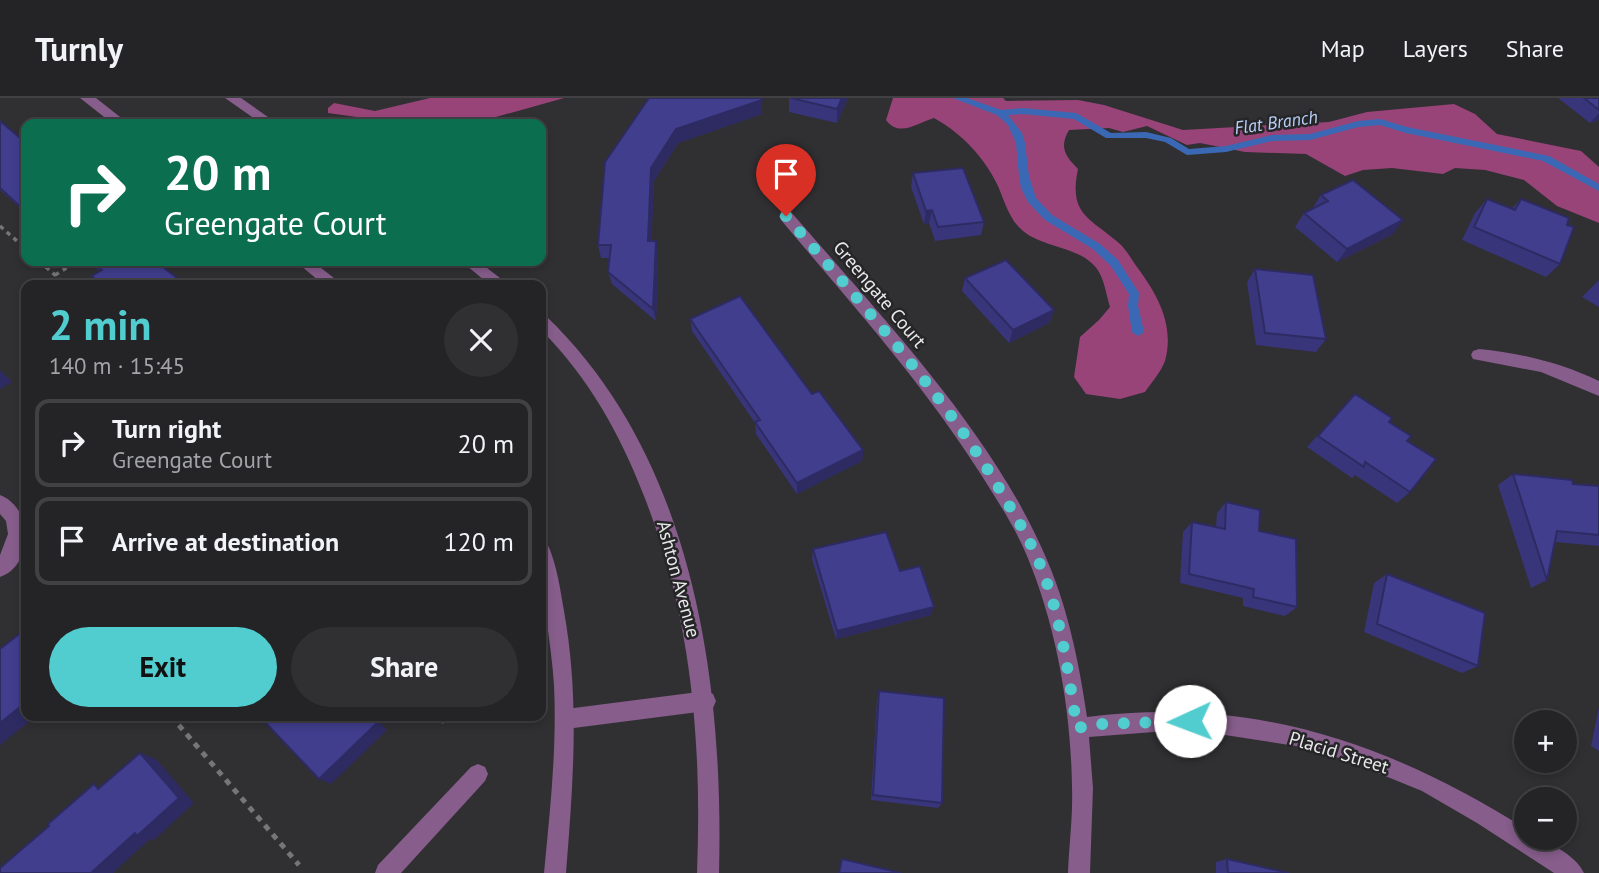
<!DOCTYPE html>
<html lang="en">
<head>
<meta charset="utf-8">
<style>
  body { margin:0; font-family:"PT Sans",sans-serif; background:#302f32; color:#f1f3f6; height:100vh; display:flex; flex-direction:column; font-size:26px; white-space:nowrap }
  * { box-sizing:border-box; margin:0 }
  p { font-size:23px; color:#a3a4a7 }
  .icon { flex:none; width:38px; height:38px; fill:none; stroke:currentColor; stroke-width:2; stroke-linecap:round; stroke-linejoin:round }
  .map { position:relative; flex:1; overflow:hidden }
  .drawer { position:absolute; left:21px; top:182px; width:525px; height:441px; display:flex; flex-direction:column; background:#242326; border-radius:14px; box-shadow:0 4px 10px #0003,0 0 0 2px #414043 }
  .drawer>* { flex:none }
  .top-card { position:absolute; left:21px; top:21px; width:525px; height:147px; border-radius:14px; box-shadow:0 4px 10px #0003,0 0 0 2px #414043; background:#0b6e4f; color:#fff; overflow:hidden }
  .buttons { position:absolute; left:1514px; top:612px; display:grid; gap:14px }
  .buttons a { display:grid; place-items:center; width:63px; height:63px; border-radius:50%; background:#242326; box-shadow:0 4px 10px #0003,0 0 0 2px #414043; font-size:35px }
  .pin { position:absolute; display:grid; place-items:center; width:60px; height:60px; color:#fff; margin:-72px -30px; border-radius:50% 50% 50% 0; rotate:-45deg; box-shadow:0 0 7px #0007 }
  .pin .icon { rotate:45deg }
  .me { position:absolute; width:77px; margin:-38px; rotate:268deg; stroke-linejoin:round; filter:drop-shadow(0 0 5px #0008) }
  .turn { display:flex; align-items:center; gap:24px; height:147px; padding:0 28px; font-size:32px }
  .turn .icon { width:91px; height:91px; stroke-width:2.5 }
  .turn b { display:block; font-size:49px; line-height:60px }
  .round { display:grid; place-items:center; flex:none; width:74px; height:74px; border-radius:37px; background:#302f32 }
  .head { display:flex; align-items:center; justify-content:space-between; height:119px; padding:0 28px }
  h1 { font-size:42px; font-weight:800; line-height:52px; color:#52cdcf }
  .action { display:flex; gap:14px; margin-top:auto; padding:14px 28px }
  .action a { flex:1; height:80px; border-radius:42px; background:#52cdcf; color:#111; font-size:28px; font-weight:800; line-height:80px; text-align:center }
  .action a+a { background:#302f32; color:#f1f3f6 }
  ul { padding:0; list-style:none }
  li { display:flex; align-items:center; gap:21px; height:88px; margin:0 14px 10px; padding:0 14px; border:4px solid #414043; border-radius:14px }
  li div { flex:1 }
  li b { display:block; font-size:26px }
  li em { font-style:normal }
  header { display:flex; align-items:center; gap:42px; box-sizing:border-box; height:98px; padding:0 35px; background:#242326; border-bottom:2px solid #414043 }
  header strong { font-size:33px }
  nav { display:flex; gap:38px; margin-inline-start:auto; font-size:24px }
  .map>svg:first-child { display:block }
  .forest { fill:#984479 }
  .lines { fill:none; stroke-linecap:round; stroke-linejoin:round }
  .stream { fill:#3b68b4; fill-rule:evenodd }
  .path-far1 { stroke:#767578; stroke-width:3.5; stroke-dasharray:4.5 4.5; stroke-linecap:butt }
  .path { stroke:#767578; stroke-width:5; stroke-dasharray:6 6; stroke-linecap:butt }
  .service { fill:#865d8b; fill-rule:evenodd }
  .minor { fill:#865d8b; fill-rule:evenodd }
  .tertiary { fill:#865d8b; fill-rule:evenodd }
  .wall { fill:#38357a }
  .shaded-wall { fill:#2e2b63 }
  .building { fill:#413e8e; stroke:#2e2b63; stroke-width:2 }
  .route { stroke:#52cdcf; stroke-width:12; stroke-dasharray:0 21.6 }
  .labels { text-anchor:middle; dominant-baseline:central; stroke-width:5; stroke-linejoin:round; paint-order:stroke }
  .far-water-label { font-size:18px; font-style:italic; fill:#b8d2fb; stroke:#262528 }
  .street-label { font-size:19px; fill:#e9e8ea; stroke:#262528 }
</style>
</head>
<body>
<header>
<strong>Turnly</strong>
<nav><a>Map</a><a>Layers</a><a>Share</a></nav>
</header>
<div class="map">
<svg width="1599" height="775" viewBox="0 0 1599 775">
  <rect width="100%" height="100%" fill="#302f32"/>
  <g class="forest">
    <polygon points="430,0 564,0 471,26 379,26 364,20 328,15 328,10 334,5 375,13"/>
    <path d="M893,0H1003L1006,3L1078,2L1104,7L1183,32L1329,24L1367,14L1454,6L1475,16L1497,36L1581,53L1599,69V125L1557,108L1524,82L1485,72L1455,70L1443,76L1392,70L1363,72L1345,78L1306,56L1245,54L1200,45L1187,47L1147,28L1123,34L1109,30L1069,32C1059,49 1065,58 1078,71C1068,118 1091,120 1121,147C1127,153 1132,162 1137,169C1157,196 1175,227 1165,263C1161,274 1151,285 1145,294L1120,301L1086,296L1074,279L1080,239L1099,222L1110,209C1107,199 1105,187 1101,178C1088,148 1046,152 1023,133C1009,122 1004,101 997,86C984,59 961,35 934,20C917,25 899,40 886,22Z"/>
  </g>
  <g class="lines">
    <polygon class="stream" points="953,0 967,0 1001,12 1023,10 1076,15 1111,35 1146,34 1171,40 1189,51 1226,48 1272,37 1310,36 1358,23 1380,21 1407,29 1549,58 1599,86 1599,93 1543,63 1406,35 1380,27 1358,29 1310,42 1272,43 1226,54 1187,57 1165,44 1146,40 1106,40 1074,21 1023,16 1008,17 1022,35 1025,45 1029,78 1036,100 1052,117 1100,146 1118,162 1139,195 1138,208 1144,234 1138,238 1132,234 1128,208 1129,196 1111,168 1093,151 1045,122 1028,104 1021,90 1019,78 1016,45 1008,27 997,17"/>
    <g class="path-far1">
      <polyline points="0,128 26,151"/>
      <polyline points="39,163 62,183 61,187"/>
      <polyline points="55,177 78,163"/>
    </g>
    <g class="path">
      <polyline points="171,618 299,767"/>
      <polyline points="432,618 440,625 445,621 463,618"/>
    </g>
    <g class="service">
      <polygon points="706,593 713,596 716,603 713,610 706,613 566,631 559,628 556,621 559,614 566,611"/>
      <polygon points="478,666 485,669 488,676 485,683 401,775 375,775 378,767 471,669"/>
    </g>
    <g class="minor">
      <path d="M786,113L791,114C879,216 989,330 1044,455C1067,506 1079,563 1087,619C1251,598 1388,644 1526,731V740C1545,740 1576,757 1584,775H1554L1477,725L1422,693L1346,662L1302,649L1212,635L1167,633L1089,639L1093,690L1090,775H1068C1069,747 1073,719 1072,690C1071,613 1057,530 1027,458C1015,429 997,402 980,375C922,284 850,204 781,122L779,118Z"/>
      <path d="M1479,251C1521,255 1561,265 1599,283V298L1541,274L1473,261L1471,257L1473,253Z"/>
      <path d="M0,397C34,410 34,467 0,479V457L8,436L6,423L0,416Z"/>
    </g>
    <g class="tertiary">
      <polygon points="80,0 96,0 129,26 113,26"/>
      <polygon points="225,0 241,0 278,26 262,26"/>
      <polygon points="295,163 312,163 343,187 324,187"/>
      <polygon points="461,163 478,163 509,187 490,187"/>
      <path d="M541,217L547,219C693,360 724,581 719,775H697C702,645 692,520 644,398C620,336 589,280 541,232Z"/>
      <path d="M541,443L547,445C557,466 560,491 564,513C580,602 573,686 566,775H544C550,712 557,651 554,587C551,538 539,491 541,443Z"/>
    </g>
  </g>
  <g class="wall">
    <polygon points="649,0 762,16 678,45 654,83 651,143 658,156 656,223 612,186 608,174 610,160 601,160 598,147"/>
    <polygon points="789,0 848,0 837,25 789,14"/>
    <polygon points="1558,0 1599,0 1599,22 1590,25"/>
    <polygon points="0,23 26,45 26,115 0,92"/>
    <polygon points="913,75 984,124 981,137 935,143 929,125 924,126 911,89"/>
    <polygon points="1321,97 1393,136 1337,164 1295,129 1304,115 1312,111"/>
    <polygon points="1487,101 1511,111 1521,101 1567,127 1560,166 1546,179 1462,142 1475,115"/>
    <polygon points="87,163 155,163 100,173"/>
    <polygon points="1255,171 1326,241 1316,254 1256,247 1247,184"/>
    <polygon points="965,180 1054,212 1049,225 1009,245 962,193"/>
    <polygon points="1599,182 1599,209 1582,199"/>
    <polygon points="690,221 812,296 863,352 862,363 797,396 756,336 755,325 692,233"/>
    <polygon points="1355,296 1389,324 1407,343 1410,394 1397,405 1355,377 1352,380 1307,349"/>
    <polygon points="1513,376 1573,386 1599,388 1599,448 1555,444 1547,482 1531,490 1498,387"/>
    <polygon points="1226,404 1259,433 1297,509 1285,518 1243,508 1243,500 1180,485 1183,434 1192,424 1216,429 1217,415"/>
    <polygon points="813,451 900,473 931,517 836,541 812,461"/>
    <polygon points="1387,476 1478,568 1462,575 1364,534 1374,485"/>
    <polygon points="879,593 942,705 938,710 871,702 877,601"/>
    <polygon points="1599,609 1599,653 1591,648"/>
    <polygon points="1227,761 1289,775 1216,775 1216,764"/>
  </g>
  <g class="shaded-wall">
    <polygon points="842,0 848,0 837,25 837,11"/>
    <polygon points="762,2 762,16 678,45 654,83 651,156 648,143 651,70 676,31"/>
    <polygon points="1599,15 1599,22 1590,25"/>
    <polygon points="932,112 929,125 924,126 926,113"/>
    <polygon points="1403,122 1393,136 1337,164 1347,151"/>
    <polygon points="656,143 658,156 656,223 653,211"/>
    <polygon points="1054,212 1049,225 1009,245 1013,232"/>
    <polygon points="0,272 12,284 0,291"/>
    <polygon points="863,352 862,363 797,396 797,385"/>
    <polygon points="934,509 931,517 836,541 837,533"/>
    <polygon points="26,604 26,618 36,618 0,647 0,625"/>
    <polygon points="369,618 373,618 387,632 331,686 319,681"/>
    <polygon points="140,655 156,661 194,705 154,742 150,741 113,775 91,775 135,735"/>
  </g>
  <g class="building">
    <polygon points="649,0 760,0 762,2 676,31 651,70 648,143 656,143 653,211 608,174 611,147 598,147 605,64"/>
    <polygon points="791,0 842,0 837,11"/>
    <polygon points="1584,0 1599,0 1599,12"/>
    <polygon points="0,23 26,45 26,114 0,90"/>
    <polygon points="963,70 984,124 938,129 932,112 926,113 913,75"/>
    <polygon points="1353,82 1403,122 1347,151 1304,115 1328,103 1321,97"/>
    <polygon points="1487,101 1515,112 1521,101 1569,120 1567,127 1574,129 1560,166 1474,129"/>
    <polygon points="1006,162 1054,212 1013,232 965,180"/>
    <polygon points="90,163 155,163 186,187 100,187 92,178 102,172"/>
    <polygon points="1255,171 1313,177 1326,241 1265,235"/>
    <polygon points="740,198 812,296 819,293 863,352 797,385 755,324 760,322 690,221"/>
    <polygon points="1355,296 1392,320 1389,324 1411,338 1407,343 1436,361 1410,394 1365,364 1364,369 1318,338"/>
    <polygon points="1513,376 1572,382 1573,386 1599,388 1599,437 1557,433 1547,482"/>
    <polygon points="1226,404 1260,412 1259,433 1296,441 1297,509 1253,499 1254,491 1189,476 1192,424 1225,431"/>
    <polygon points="886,434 900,473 920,468 934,509 837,533 813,451"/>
    <polygon points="1387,476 1485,515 1478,568 1377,526"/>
    <polygon points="26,531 26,604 0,625 0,551"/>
    <polygon points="879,593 944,600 942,705 873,697"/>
    <polygon points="255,618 369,618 377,625 319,681 263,622 261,624"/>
    <polygon points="140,655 179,700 137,738 135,735 91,775 0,775 0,770 49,728 48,726 94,686 98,691"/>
    <polygon points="842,761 901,775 839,775"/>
    <polygon points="1227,761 1289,775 1228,775"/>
  </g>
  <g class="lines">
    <path class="route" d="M786,118C860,204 937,288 996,385C1011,411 1027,436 1039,464C1061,516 1068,575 1077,630L1101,626L1190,623"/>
  </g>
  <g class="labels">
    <g class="far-water-label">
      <text transform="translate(1276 24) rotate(-8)">Flat Branch</text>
    </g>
    <g class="street-label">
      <text transform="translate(880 196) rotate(50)">Greengate Court</text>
      <text transform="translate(679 481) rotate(75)">Ashton Avenue</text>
      <text transform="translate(1339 654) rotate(17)">Placid Street</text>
    </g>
  </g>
</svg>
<div class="buttons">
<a>+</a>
<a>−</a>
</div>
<div class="pin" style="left:786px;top:118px;background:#d93025"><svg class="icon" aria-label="arrive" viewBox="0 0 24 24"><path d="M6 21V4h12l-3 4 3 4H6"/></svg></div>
<svg class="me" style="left:1190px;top:623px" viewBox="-20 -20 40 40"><circle r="19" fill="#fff"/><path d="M0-13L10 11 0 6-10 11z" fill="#52cdcf"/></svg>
<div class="top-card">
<div class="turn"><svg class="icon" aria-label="right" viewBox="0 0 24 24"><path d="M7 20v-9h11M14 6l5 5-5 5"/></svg><div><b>20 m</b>Greengate Court</div></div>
</div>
<section class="drawer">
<div class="head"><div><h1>2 min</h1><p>140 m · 15:45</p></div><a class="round"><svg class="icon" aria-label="close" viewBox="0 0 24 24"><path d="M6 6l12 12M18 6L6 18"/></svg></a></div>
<ul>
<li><svg class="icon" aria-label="right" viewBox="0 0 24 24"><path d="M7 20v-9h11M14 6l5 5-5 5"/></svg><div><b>Turn right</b><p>Greengate Court</p></div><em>20 m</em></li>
<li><svg class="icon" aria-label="arrive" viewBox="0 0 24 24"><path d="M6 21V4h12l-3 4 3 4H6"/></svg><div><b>Arrive at destination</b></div><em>120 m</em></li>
</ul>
<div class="action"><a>Exit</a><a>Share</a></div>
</section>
</div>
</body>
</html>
